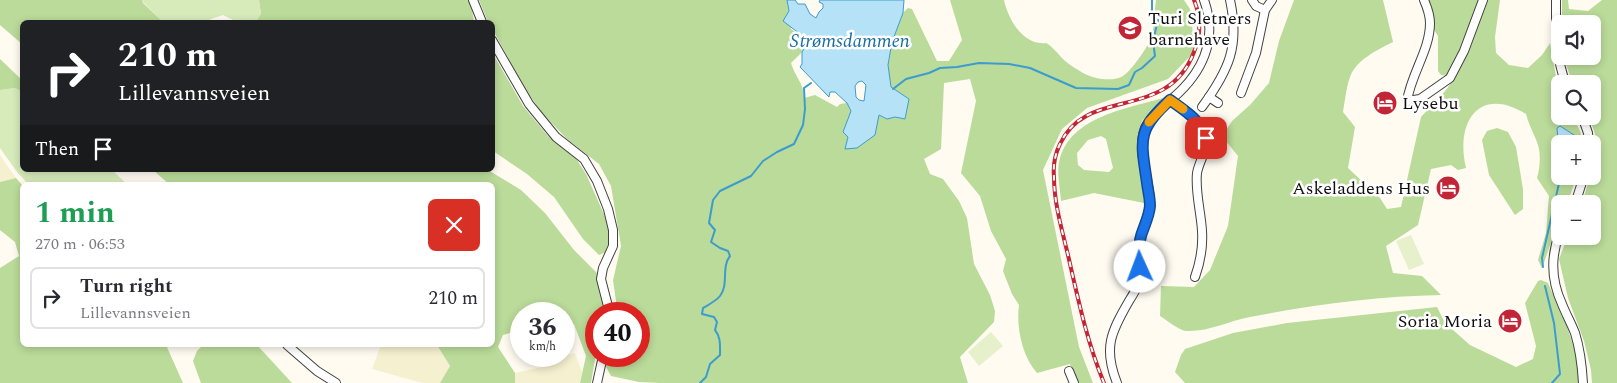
<!DOCTYPE html>
<html lang="en">
<head>
<meta charset="utf-8">
<style>
  body { margin:0; font-family:Spectral,serif; background:#f7f7f7; color:#2b2b33; height:100vh; display:flex; flex-direction:column; font-size:19px; white-space:nowrap }
  * { box-sizing:border-box; margin:0 }
  p { font-size:16px; color:#7c7c81 }
  .icon { flex:none; width:28px; height:28px; fill:none; stroke:currentColor; stroke-width:2; stroke-linecap:round; stroke-linejoin:round }
  .map { position:relative; flex:1; overflow:hidden }
  .sheet { position:absolute; left:20px; top:182px; width:475px; height:165px; display:flex; flex-direction:column; background:#fff; border-radius:8px; box-shadow:0 2px 8px #0003 }
  .sheet>* { flex:none }
  .guide { position:absolute; left:20px; top:20px; width:475px; height:152px; border-radius:8px; box-shadow:0 2px 8px #0003; background:#202124; color:#fff; overflow:hidden }
  .fabs { position:absolute; left:1551px; top:15px; display:grid; gap:10px }
  .fabs a { display:grid; place-items:center; width:50px; height:50px; border-radius:8px; background:#fff; box-shadow:0 2px 8px #0003; font-size:25px }
  .speed { position:absolute; left:510px; top:302px; display:flex; gap:10px; font-size:25px; font-weight:700; text-align:center }
  .speed>* { display:grid; place-content:center; width:65px; height:65px; border-radius:50%; background:#fff; box-shadow:0 2px 8px #0003; line-height:1 }
  .speed small { font-size:12px; font-weight:400 }
  .speed .limit { border:8px solid #d22; background:#fff; color:#111 }
  .pin { position:absolute; display:grid; place-items:center; width:42px; height:42px; color:#fff; margin:-21px; border-radius:10px; box-shadow:0 2px 8px #0006 }
  .me { position:absolute; width:55px; margin:-28px; rotate:358deg; stroke-linejoin:round; filter:drop-shadow(0 0 4px #0008) }
  .turn { display:flex; align-items:center; gap:18px; height:105px; padding:0 15px; font-size:22px }
  .turn .icon { width:65px; height:65px; stroke-width:2.5 }
  .turn b { display:block; font-size:35px; line-height:42px }
  .then { display:flex; align-items:center; height:48px; padding:0 15px; background:#0003; gap:10px; font-size:19px }
  .round { display:grid; place-items:center; flex:none; width:52px; height:52px; border-radius:8px; background:#f7f7f7 }
  .head { display:flex; align-items:center; justify-content:space-between; height:85px; padding:0 15px }
  h1 { font-size:30px; font-weight:700; line-height:38px; color:#1e9e55 }
  ul { padding:0; list-style:none }
  li { display:flex; align-items:center; gap:15px; height:62px; margin:0 10px 8px; padding:0 5px; border:2px solid #e1e1e2; border-radius:8px }
  li div { flex:1 }
  li b { display:block; font-size:19px }
  li em { font-style:normal }
  .map>svg:first-child { display:block }
  .farmland { fill:#f5f0d0 }
  .green { fill:#d6eaba }
  .forest { fill:#badb99; fill-rule:evenodd }
  .pitch { fill:#e6f1cc }
  .water { fill:#b5e2f7; stroke:#3c9cce; fill-rule:evenodd }
  .lines { fill:none; stroke-linecap:round; stroke-linejoin:round }
  .stream { stroke:#3c9cce; stroke-width:2 }
  .minor-casing { stroke:#424242; stroke-width:10 }
  .minor { stroke:#fff; stroke-width:8 }
  .rail-casing { stroke:#c12536; stroke-width:4 }
  .rail { stroke:#fff; stroke-width:2; stroke-dasharray:5.5; stroke-linecap:butt }
  .route-casing { stroke:#114b97; stroke-width:12 }
  .route { stroke:#1a73e8; stroke-width:9 }
  .slow { stroke:#f59e0b; stroke-width:9 }
  .labels { text-anchor:middle; dominant-baseline:central; stroke-width:5; stroke-linejoin:round; paint-order:stroke }
  .poi-label { font-size:18px; fill:#0f0f0f; stroke:#fff; text-anchor:start }
  .water-label { font-size:19px; font-style:italic; fill:#166da2; stroke:#fff }
</style>
</head>
<body>
<div class="map">
<svg width="1617" height="383" viewBox="0 0 1617 383">
  <rect width="100%" height="100%" fill="#fffbf1"/>
  <g class="farmland">
    <polygon points="0,155 16,178 0,182"/>
    <polygon points="381,345 437,345 450,366 440,383 422,383 372,369"/>
    <polygon points="575,353 582,372 580,383 515,383 515,373 551,365 550,359"/>
  </g>
  <g class="green">
    <polygon points="142,0 259,0 261,15 256,22 237,22 223,15 211,19 208,22 163,22 143,2"/>
    <polygon points="15,88 22,92 22,170 112,170 128,185 29,185 17,172 0,148 0,90"/>
  </g>
  <g class="forest">
    <polygon points="0,0 142,0 143,3 163,22 22,22 22,44 0,25"/>
    <polygon points="259,0 470,0 474,21 474,22 256,22 261,14"/>
    <path d="M479,0H787L791,29L809,42L802,52L791,63C795,77 804,83 804,98L815,95L837,107L840,104L847,103L851,112L843,132L848,137L846,149L879,115L887,119L895,117L905,119L909,99L891,87L888,66L892,42L903,13L908,8L912,9L937,61H949L962,40L950,0H1004C1008,19 1023,46 1046,43C1053,47 1057,53 1063,59C1069,65 1078,70 1085,74C1094,79 1114,82 1123,76C1131,71 1148,47 1151,38C1155,26 1154,13 1156,0H1184L1190,9L1195,51L1168,79L1087,108L1062,129L1043,170L1079,347L1093,383H1077L1070,364L1037,373C1022,356 1016,327 1019,305L1012,294L1003,271L1006,259L991,231L980,196L961,173L976,101L970,79L944,83L941,149L924,159L930,174L943,179L959,201L967,218L974,264L990,295L995,311L994,322L960,357L968,383H661L639,382L611,376L605,365L608,356H639V314H616L617,308L613,280L621,246L611,186L599,164L567,139L543,114L525,89L493,30L492,22H488Z"/>
    <path d="M1294,0H1383L1393,42C1377,50 1356,60 1350,77C1346,88 1345,101 1343,112L1355,127L1348,168L1380,198L1387,209L1401,207L1421,117L1446,90L1455,77L1441,75L1438,71V36L1434,30L1432,13L1427,0H1500L1495,37L1496,53L1509,65L1528,68L1542,55L1550,43L1556,77L1560,86V116C1575,116 1582,130 1583,144H1575L1573,141L1574,135L1560,126L1557,135L1558,140C1553,149 1554,168 1552,179L1569,180L1571,176H1577L1567,204H1560V218L1542,268L1538,260L1546,233L1549,196L1537,178C1540,168 1541,155 1538,145C1535,135 1529,126 1526,114C1479,85 1455,122 1466,168L1458,170L1451,165L1431,169L1418,225L1386,246L1393,273L1422,276L1441,295C1377,296 1312,305 1250,317C1228,321 1209,332 1186,331C1178,330 1167,320 1160,316L1161,286L1194,287L1210,270L1228,226L1238,156L1225,140V132L1232,121L1250,105L1269,83L1279,41Z"/>
    <polygon points="1562,0 1568,0 1569,9 1588,11 1602,0 1617,0 1617,383 1592,383 1591,370 1584,341 1568,298 1559,259 1568,236 1592,236 1592,204 1582,204 1590,176 1592,176 1595,134 1589,116 1592,116 1592,84 1573,84 1563,56 1592,56 1592,24 1562,24"/>
    <polygon points="492,52 523,106 548,136 575,157 586,174 607,221 610,239 606,252 599,255 583,239 554,197 527,174 493,151"/>
    <polygon points="0,59 22,80 22,92 15,88 0,90"/>
    <path d="M1163,98L1142,121L1137,143L1144,203L1094,193L1061,201C1060,187 1056,171 1060,158C1073,116 1126,109 1163,98ZM1101,136L1106,139L1113,168L1109,172L1084,170L1078,165L1077,153L1088,140Z"/>
    <polygon points="1497,128 1508,132 1516,147 1523,189 1523,209 1515,215 1489,175 1482,140 1487,131"/>
    <polygon points="153,170 488,170 521,190 545,213 574,250 596,272 603,285 604,314 596,314 596,353 591,383 580,383 586,356 574,324 564,323 564,314 521,314 521,330 503,335 498,347 515,373 515,383 440,383 450,366 437,345 492,345 492,185 170,185"/>
    <polygon points="16,178 22,185 22,345 166,345 183,383 0,383 0,268 19,256 15,242 0,230 0,182"/>
    <polygon points="1541,280 1548,283 1567,327 1574,347 1579,370 1578,383 1185,383 1175,372 1181,355 1185,349 1233,333 1287,323 1437,307 1445,323 1470,345 1516,367 1533,359 1536,346 1525,303 1538,281"/>
    <polygon points="203,345 257,345 292,383 201,383 193,361 197,351"/>
  </g>
  <g class="pitch">
    <polygon points="1411,235 1424,264 1409,270 1396,241"/>
    <polygon points="991,332 1003,346 979,366 968,352"/>
  </g>
  <g class="water">
    <path d="M787,0H795L798,4H805L810,14L816,18L819,12L823,8V4L819,2L820,0H904L903,13L892,42L888,65L891,87L909,99L905,119L895,117L887,119L879,115L875,135L857,148L845,149L848,137L843,132L851,111L847,103L835,92H830L829,97L800,67L802,64V52L809,41L783,21L789,11ZM862,81L866,85L864,101L859,100L856,97L855,86L858,82Z"/>
    <polygon points="1560,126 1574,135 1573,141 1575,144 1560,144 1560,176 1571,176 1569,180 1552,179 1555,161 1554,146 1558,139 1557,128"/>
  </g>
  <g class="lines">
    <g class="stream">
      <polyline points="893,89 906,79 929,73 940,68 957,67 979,63 1009,64 1030,68 1076,88 1118,89 1129,85 1135,72 1142,68 1155,56 1153,41 1158,20 1152,14 1152,0"/>
      <polyline points="1543,267 1542,258 1560,179"/>
      <polyline points="1545,286 1554,323 1560,374 1552,383"/>
      <path d="M700,383L706,377L710,364L720,355C720,346 721,337 715,330L717,322L714,317L702,314L703,308C708,305 716,301 720,296C729,285 721,267 730,256L728,251L720,248L711,242L715,230L709,223L713,200L720,191L751,176L763,161L777,152L794,144L803,125L805,109L804,88L811,83"/>
    </g>
    <defs>
      <g id="minor">
        <polyline points="473,0 482,22"/>
        <polyline points="1252,0 1256,6 1265,10"/>
        <path d="M1424,0C1427,7 1430,15 1430,23C1430,50 1411,74 1407,101L1420,99L1450,78L1464,51L1483,0"/>
        <path d="M1556,0C1556,29 1555,56 1566,84"/>
        <polyline points="492,40 529,104 556,137 584,159 597,181 608,209 613,230 613,246 603,268 601,279 610,314"/>
        <polyline points="1241,93 1256,53 1265,10 1272,0"/>
        <polyline points="1209,97 1218,103"/>
        <path d="M1171,100C1183,109 1201,120 1206,135C1209,148 1199,161 1197,173C1195,192 1201,212 1202,231C1203,246 1200,263 1195,277"/>
        <path d="M1202,107C1229,70 1240,46 1230,0"/>
        <polyline points="1582,116 1588,133 1589,144"/>
        <polyline points="1575,204 1584,176"/>
        <path d="M1560,232C1550,257 1551,280 1562,304C1566,314 1571,323 1575,333C1580,349 1582,366 1583,383"/>
        <polyline points="287,345 317,371 336,383"/>
        <polyline points="1069,371 1074,383"/>
        <polyline points="597,383 603,356"/>
        <path d="M1117,383C1103,348 1111,332 1129,301C1134,293 1140,284 1140,274C1141,264 1138,254 1140,243C1141,229 1149,218 1150,203C1150,178 1136,153 1145,128C1150,116 1163,107 1173,98C1203,72 1218,39 1204,0"/>
      </g>
    </defs>
    <use href="#minor" class="minor-casing"/>
    <use href="#minor" class="minor"/>
    <defs>
      <path id="rail" d="M1104,383C1087,342 1078,299 1068,255C1062,230 1054,203 1054,177C1053,166 1055,154 1060,144C1087,85 1167,123 1194,52C1201,35 1201,17 1194,0"/>
    </defs>
    <use href="#rail" class="rail-casing"/>
    <use href="#rail" class="rail"/>
  </g>
  <g class="lines">
    <defs>
      <path id="route" d="M1140,267C1140,257 1138,246 1141,236C1144,226 1149,217 1150,206C1150,198 1148,191 1147,183C1141,141 1136,130 1170,100C1184,110 1202,121 1206,138"/>
    </defs>
    <use href="#route" class="route-casing"/>
    <use href="#route" class="route"/>
    <polyline class="slow" points="1149,122 1170,100 1183,109"/>
  </g>
  <defs>
    <symbol id="school-disc" viewBox="-11 -11 22 22"><circle r="9.5" fill="#c12536" stroke="#fff"/><path d="M0-5L7-2L0 1L-7-2ZM-4 1L0 2.5L4 1V4Q0 6-4 4Z" fill="#fff"/></symbol>
    <symbol id="hotel-disc" viewBox="-11 -11 22 22"><circle r="9.5" fill="#c12536" stroke="#fff"/><path d="M-6-4.5h1.5V1H6V5H4.5V3h-9V5H-6ZM-4 0a1.8 1.8 0 1 1 3.6 0ZM.5 0V-2.5h3Q6-2.5 6 0Z" fill="#fff"/></symbol>
  </defs>
  <g fill-rule="evenodd">
    <use href="#school-disc" x="1116" y="14" width="28" height="28"/>
    <use href="#hotel-disc" x="1371" y="89" width="28" height="28"/>
    <use href="#hotel-disc" x="1434" y="174" width="28" height="28"/>
    <use href="#hotel-disc" x="1496" y="307" width="28" height="28"/>
  </g>
  <g class="labels">
    <g class="poi-label">
      <text x="1148" y="18">Turi Sletners<tspan x="1148" dy="21">barnehave</tspan></text>
      <text x="1402" y="103">Lysebu</text>
      <text x="1430" y="188" text-anchor="end">Askeladdens Hus</text>
      <text x="1492" y="321" text-anchor="end">Soria Moria</text>
    </g>
    <g class="water-label">
      <text x="850" y="41">Strømsdammen</text>
    </g>
  </g>
</svg>
<div class="fabs">
<a><svg class="icon" aria-label="sound" viewBox="0 0 24 24"><path d="M4 9h4l5-4v14l-5-4H4zM17 9q2 3 0 6"/></svg></a>
<a><svg class="icon" aria-label="search" viewBox="0 0 24 24"><circle cx="10" cy="10" r="6"/><path d="M15 15l6 6"/></svg></a>
<a>+</a>
<a>−</a>
</div>
<div class="speed"><div>36<small>km/h</small></div><div class="limit">40</div></div>
<div class="pin" style="left:1206px;top:138px;background:#d93025"><svg class="icon" aria-label="arrive" viewBox="0 0 24 24"><path d="M6 21V4h12l-3 4 3 4H6"/></svg></div>
<svg class="me" style="left:1140px;top:267px" viewBox="-20 -20 40 40"><circle r="19" fill="#fff"/><path d="M0-13L10 11 0 6-10 11z" fill="#1a73e8"/></svg>
<div class="guide">
<div class="turn"><svg class="icon" aria-label="right" viewBox="0 0 24 24"><path d="M7 20v-9h11M14 6l5 5-5 5"/></svg><div><b>210 m</b>Lillevannsveien</div></div>
<div class="then">Then<svg class="icon" aria-label="arrive" viewBox="0 0 24 24"><path d="M6 21V4h12l-3 4 3 4H6"/></svg></div>
</div>
<section class="sheet">
<div class="head"><div><h1>1 min</h1><p>270 m · 06:53</p></div><a class="round" style="background:#d93025;color:#fff"><svg class="icon" aria-label="close" viewBox="0 0 24 24"><path d="M6 6l12 12M18 6L6 18"/></svg></a></div>
<ul>
<li><svg class="icon" aria-label="right" viewBox="0 0 24 24"><path d="M7 20v-9h11M14 6l5 5-5 5"/></svg><div><b>Turn right</b><p>Lillevannsveien</p></div><em>210 m</em></li>
</ul>
</section>
</div>
</body>
</html>
